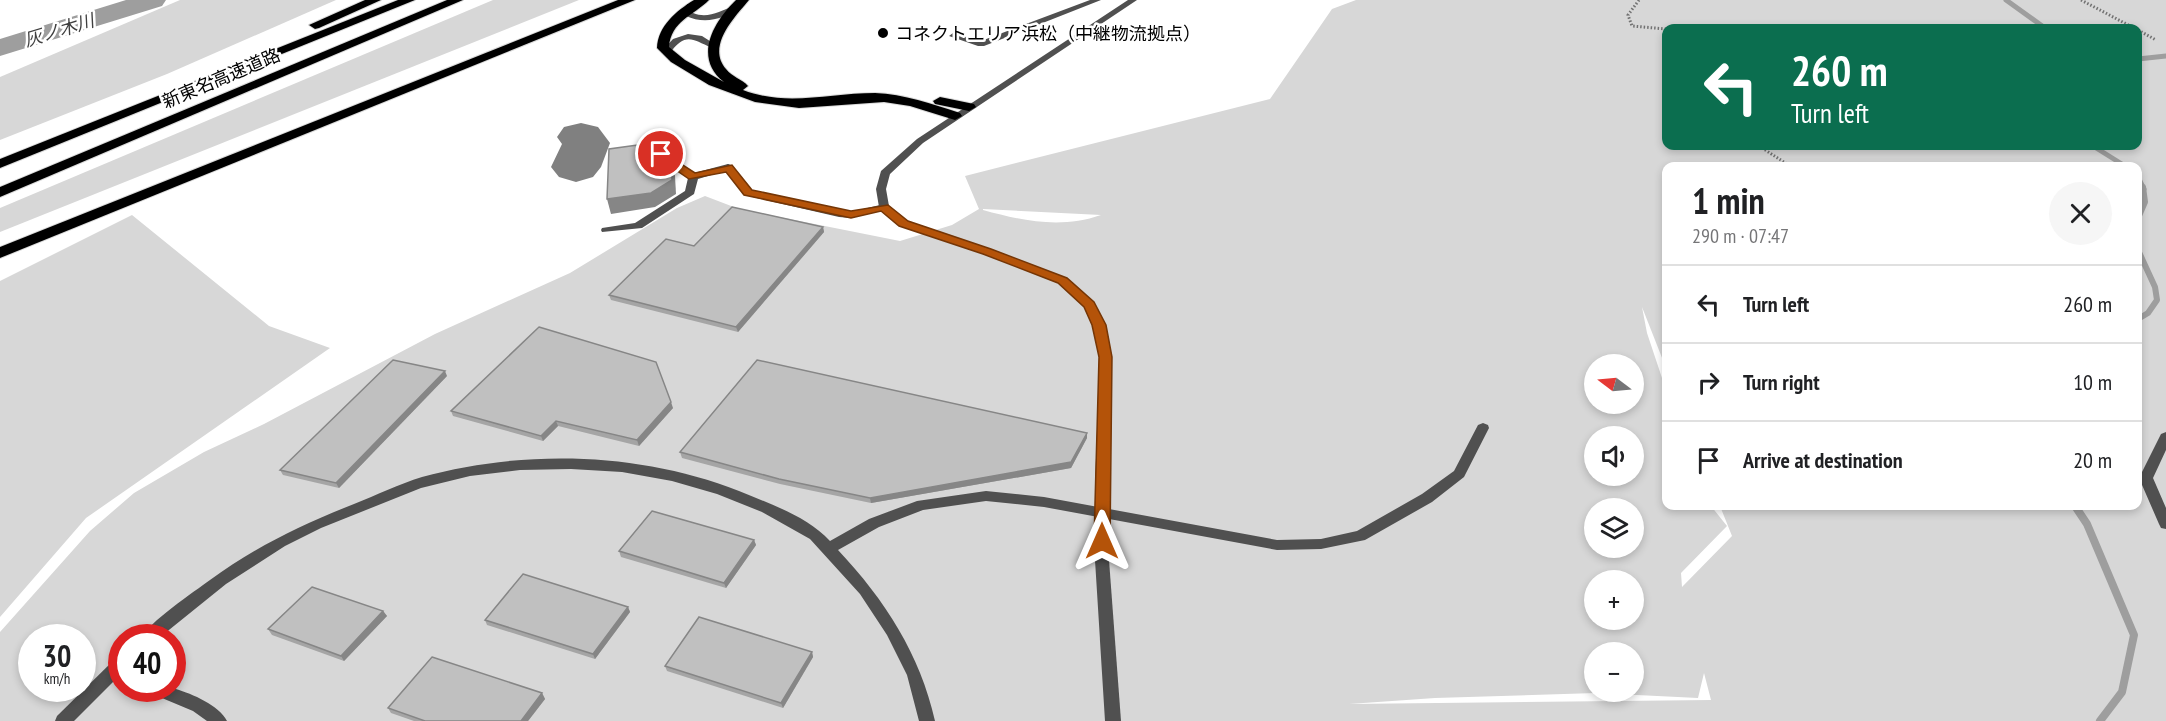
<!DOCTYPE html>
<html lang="en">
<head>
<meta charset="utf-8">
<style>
  body { margin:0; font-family:"PT Sans Narrow","Noto Sans JP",sans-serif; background:#f6f6f6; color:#202124; height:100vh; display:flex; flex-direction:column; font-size:22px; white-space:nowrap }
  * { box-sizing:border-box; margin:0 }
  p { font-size:20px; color:#757577 }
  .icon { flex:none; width:33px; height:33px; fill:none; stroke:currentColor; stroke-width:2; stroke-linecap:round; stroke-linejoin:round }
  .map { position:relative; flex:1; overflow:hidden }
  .side { position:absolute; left:1662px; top:162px; width:480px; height:348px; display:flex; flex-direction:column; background:#fff; border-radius:12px; box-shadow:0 3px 9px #0003 }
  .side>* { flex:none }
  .top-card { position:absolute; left:1662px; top:24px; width:480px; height:126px; border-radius:12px; box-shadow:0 3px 9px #0003; background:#0b6e4f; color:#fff; overflow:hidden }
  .needle { width:39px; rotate:286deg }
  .tools { position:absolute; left:1584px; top:354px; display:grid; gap:12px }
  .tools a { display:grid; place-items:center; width:60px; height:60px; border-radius:50%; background:#fff; box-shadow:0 3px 9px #0003; font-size:30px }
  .speed { position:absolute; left:18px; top:624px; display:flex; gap:12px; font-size:30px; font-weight:700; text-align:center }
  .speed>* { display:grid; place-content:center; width:78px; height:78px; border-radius:50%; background:#fff; box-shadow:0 3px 9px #0003; line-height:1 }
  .speed small { font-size:15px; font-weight:400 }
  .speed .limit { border:9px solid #d22; background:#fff; color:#111 }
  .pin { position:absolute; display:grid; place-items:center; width:51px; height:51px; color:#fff; margin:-26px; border:3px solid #fff; border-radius:50%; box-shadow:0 2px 6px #0007 }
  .me { position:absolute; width:66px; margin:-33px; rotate:0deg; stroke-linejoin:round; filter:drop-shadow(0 0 4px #0008) }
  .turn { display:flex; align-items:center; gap:21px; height:126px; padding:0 30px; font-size:27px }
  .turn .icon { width:78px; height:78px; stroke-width:2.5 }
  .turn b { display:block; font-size:42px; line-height:51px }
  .round { display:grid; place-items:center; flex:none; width:63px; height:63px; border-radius:32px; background:#f6f6f6 }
  .headline { display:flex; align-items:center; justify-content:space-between; height:102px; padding:0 30px }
  h1 { font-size:36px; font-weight:700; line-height:45px }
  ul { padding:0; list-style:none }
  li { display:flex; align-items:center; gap:18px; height:78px; padding:0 30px; border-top:2px solid #e0e0e0 }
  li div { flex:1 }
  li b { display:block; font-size:22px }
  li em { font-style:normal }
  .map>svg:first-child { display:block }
  .green { fill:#d7d7d7; fill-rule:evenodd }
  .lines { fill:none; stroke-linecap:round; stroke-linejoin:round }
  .stream-far2 { stroke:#9e9e9e; stroke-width:5 }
  .stream-far1 { stroke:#9e9e9e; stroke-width:6 }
  .stream { stroke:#9e9e9e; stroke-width:8 }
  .river { fill:#9e9e9e; fill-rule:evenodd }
  .taxiway { fill:#808080; fill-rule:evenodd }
  .motorway-casing { stroke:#dbdbdb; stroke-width:2 }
  .path { stroke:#727272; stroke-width:3; stroke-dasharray:1.5 2; stroke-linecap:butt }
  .service { fill:#505050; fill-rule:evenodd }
  .minor { fill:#505050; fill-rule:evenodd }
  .tertiary { fill:#505050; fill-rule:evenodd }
  .motorway { fill:#000; fill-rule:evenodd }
  .tertiary-bridge { stroke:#505050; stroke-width:14 }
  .wall { fill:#a5a5a5 }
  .shaded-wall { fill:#868686 }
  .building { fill:#c0c0c0; stroke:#868686; stroke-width:1.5 }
  .route { fill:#b45309; stroke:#753606; stroke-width:1.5 }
  .poi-dot { fill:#000; stroke:#fff; stroke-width:2 }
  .labels { text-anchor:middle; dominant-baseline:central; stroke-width:5; stroke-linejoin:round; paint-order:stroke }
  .far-water-label { font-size:18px; font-style:italic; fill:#3f3f3f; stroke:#fff }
  .far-poi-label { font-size:18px; fill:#000; stroke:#fff; text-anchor:start }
  .far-street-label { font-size:18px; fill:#000; stroke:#fff }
</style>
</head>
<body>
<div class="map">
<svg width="2166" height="721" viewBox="0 0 2166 721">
  <rect width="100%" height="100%" fill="#fff"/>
  <g class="green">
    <polygon points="180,0 336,0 167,74 0,140 0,77"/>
    <polygon points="493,0 579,0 0,232 0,208"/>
    <path d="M1356,0H2166V721H0V632L90,531L134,493L204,452L264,424L435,334L570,273L677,208L705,196L739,209L900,241L952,225L979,209L965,176L1270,99L1332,9ZM1666,28H2138V146H1666ZM1666,166H2138V506H1720L1732,536L1682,587L1681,573L1727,526L1711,506H1666V390L1647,333L1642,307L1666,368ZM983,210V209L1101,215C1061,229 1023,221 983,210ZM1594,364H1634V404H1594ZM1594,436H1634V476H1594ZM1594,508H1634V548H1594ZM1594,580H1634V620H1594ZM32,638H82V688H32ZM122,638H172V688H122ZM1594,652H1634V692H1594ZM1704,673L1711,700L1349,704L1435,698L1596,693L1698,698Z"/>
    <polygon points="132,215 269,326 330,348 86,518 0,617 0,281"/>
  </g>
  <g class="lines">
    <g class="stream-far2">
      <polyline points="2006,0 2045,28"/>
      <polyline points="2138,59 2166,56"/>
      <polyline points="2093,146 2125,166"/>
      <polyline points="2138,177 2144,189"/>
    </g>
    <g class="stream-far1">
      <polyline points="2138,218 2145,202 2143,187"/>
      <polyline points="2138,250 2155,287 2157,300 2148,313 2138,319"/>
    </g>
    <polyline class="stream" points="2075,506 2087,524 2134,635 2122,692 2100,721"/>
    <polygon class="river" points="126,0 166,0 162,6 0,56 0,39"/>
    <polygon class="taxiway" points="581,123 598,127 610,143 601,167 593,177 576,182 559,177 551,167 562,144 557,137 564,127"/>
    <defs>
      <g id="motorway">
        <polygon points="365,0 381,0 319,28 315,29 309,25"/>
        <polygon points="398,0 415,0 0,168 0,159"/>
        <polygon points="447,0 463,0 0,197 0,187"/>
        <polygon points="618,0 635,0 0,258 0,247"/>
        <path d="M694,0H709C693,16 671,21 669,47L685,60L724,82C693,58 713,22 736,0H749C735,17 706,46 726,69C732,77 742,79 748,86L743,90C787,107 829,93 875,93C904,94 932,104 960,113L962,116L955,120L910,106L884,102L799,108L755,102L709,85L671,62L657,48C658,26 676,11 694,0Z"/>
        <polygon points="940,97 974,104 976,107 969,111 935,104 933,101"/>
      </g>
    </defs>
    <use href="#motorway" class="motorway-casing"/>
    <g class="path">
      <polyline points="1639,0 1628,15 1632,26 1666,29"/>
      <polyline points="2081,0 2134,28"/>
      <polyline points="2138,30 2156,40"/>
      <polyline points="1759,146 1790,166"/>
    </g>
    <g class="service">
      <polygon points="1090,0 1101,0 984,46 978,46 949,36 953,33 981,41"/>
      <path d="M687,4H693V13C708,19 720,11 734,6L738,8C724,20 703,24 686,16Z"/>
      <path d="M688,34L702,36L716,45L712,48C691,39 686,32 669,54H663V50L673,39Z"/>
      <polygon points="645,140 694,173 728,164 733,167 731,169 698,179 694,194 642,228 602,232 601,230 602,228 635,223 685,191 688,178 642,145 642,141"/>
      <path d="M1483,423L1488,425L1489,428L1464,477L1432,502L1365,540L1321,549L1277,550L1044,507L986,501L923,510L879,527L838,550C885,600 920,654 935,721H919L907,675L887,635L860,594L810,539L762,512L717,494L672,481L622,472L571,469L520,470L470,476L421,488L321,528L285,546L226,584L159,638H141C148,623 195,591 210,580C255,547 303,524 354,504C377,495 399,484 422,477C524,449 640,452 739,491C770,504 807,516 830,541L869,519L917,501L986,491L1044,497L1277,540L1321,539L1357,531L1422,494L1454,471L1478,425Z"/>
      <polygon points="122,656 122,673 74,721 55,721 57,716 117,657"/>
      <path d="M148,688C157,688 169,687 176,689C192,694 219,705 227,721H207L193,711L150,693Z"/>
    </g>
    <g class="minor">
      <polygon points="728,164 731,165 752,191 839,211 851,212 884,204 889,207 888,209 851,218 839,217 744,195 723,167"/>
      <polygon points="2166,432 2166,450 2153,478 2166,508 2166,529 2161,528 2159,524 2139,478 2161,434"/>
    </g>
    <g class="tertiary">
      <polygon points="1128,0 1137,0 923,143 890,174 886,189 889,206 908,222 991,249 1067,279 1093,302 1105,325 1112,357 1109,484 1107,488 1097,488 1095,484 1100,357 1093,325 1084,307 1059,283 983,253 900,226 879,207 876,189 881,171 917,139"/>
      <polygon points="1102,554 1107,556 1109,560 1121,721 1105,721 1095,560 1097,556"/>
    </g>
    <use href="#motorway" class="motorway"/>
    <polyline class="tertiary-bridge" points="1102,484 1102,560"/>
  </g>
  <g class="wall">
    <polygon points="823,227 824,232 738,332 611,300 609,295 694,246"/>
    <polygon points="447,376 339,488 283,475 280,470"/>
    <polygon points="673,408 639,446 558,426 543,441 453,416 451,411"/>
    <polygon points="1087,433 1087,438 1071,468 871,503 780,484 682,458 680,452"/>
    <polygon points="754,540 756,545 726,588 621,557 619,551"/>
    <polygon points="628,607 630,612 595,659 487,625 485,620"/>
    <polygon points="383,611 387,616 344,661 272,635 268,629"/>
    <polygon points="812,652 813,657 783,708 667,671 665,666"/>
    <polygon points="542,693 545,699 528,721 414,721 391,713 388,708"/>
  </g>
  <g class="shaded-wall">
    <polygon points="654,145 658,159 658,178 654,164"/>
    <polygon points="671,161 675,176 676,194 655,207 611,214 607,199"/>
    <polygon points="823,227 824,232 738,332 736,327"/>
    <polygon points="445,371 447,376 339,488 336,483"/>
    <polygon points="671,402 673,408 639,446 637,440"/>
    <polygon points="556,421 558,426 543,441 541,436"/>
    <polygon points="1087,433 1087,438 1071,468 871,503 870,498"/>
    <polygon points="754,540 756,545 726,588 724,583"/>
    <polygon points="628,607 630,612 595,659 593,654"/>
    <polygon points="383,611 387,616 344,661 341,656"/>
    <polygon points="812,652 813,657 783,708 781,703"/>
    <polygon points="542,693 545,699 528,721 521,721"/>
  </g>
  <g class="building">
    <polygon points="652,143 654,145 654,164 671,161 672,180 651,193 607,199 609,149"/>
    <polygon points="732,207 823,227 736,327 609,295 666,239 694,246"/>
    <polygon points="539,327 656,362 671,402 637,440 556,421 541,436 451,411"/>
    <polygon points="393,360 445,371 336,483 280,470"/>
    <polygon points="757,360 1087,433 1071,462 870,498 779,479 680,452"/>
    <polygon points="652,511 754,540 724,583 619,551"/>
    <polygon points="523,574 628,607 593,654 485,620"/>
    <polygon points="312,587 383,611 341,656 268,629"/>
    <polygon points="699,617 812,652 781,703 665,666"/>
    <polygon points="432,657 542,693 521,721 425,721 388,708"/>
  </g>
  <polygon class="route" points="661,151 695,173 732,165 752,190 851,211 888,205 908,221 991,249 1067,278 1094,302 1106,325 1112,357 1110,541 1108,545 1102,547 1096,545 1094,541 1099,357 1092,325 1084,307 1058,283 983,254 899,226 881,211 851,218 744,195 726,172 689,179 657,157 655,154"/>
  <circle class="poi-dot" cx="883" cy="33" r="6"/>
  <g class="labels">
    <g class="far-water-label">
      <text transform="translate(59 30) rotate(-17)">灰ノ木川</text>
    </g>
    <g class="far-poi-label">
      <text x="895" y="33">コネクトエリア浜松（中継物流拠点）</text>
    </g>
    <g class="far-street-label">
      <text transform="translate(221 78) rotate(-23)">新東名高速道路</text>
    </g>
  </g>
</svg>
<div class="tools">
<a><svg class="needle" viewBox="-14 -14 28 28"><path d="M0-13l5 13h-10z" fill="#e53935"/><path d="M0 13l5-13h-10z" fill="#757577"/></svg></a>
<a><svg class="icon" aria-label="sound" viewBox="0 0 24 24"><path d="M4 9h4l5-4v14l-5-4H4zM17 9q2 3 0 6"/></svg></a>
<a><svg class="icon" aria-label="layers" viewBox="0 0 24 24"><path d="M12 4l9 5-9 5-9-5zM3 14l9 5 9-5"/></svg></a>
<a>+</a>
<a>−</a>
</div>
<div class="speed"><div>30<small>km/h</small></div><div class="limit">40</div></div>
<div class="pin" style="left:661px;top:154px;background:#d93025"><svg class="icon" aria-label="arrive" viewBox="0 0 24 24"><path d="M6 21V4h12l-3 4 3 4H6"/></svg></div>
<svg class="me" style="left:1102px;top:541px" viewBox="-20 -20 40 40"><path d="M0-17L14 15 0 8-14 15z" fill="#b45309" stroke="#fff" stroke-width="4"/></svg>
<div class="top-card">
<div class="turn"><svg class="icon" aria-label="left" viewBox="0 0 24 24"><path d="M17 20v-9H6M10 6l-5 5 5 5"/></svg><div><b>260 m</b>Turn left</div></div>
</div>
<section class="side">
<div class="headline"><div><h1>1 min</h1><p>290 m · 07:47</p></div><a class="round"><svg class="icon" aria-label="close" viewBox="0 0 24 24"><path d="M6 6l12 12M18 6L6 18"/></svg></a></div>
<ul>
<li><svg class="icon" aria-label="left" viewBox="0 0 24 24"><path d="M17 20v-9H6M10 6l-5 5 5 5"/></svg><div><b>Turn left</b></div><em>260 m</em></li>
<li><svg class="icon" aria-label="right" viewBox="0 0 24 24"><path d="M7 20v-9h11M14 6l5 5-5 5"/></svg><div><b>Turn right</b></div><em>10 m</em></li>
<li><svg class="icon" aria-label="arrive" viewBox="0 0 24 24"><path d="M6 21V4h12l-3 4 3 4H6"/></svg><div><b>Arrive at destination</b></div><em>20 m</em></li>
</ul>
</section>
</div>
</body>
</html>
